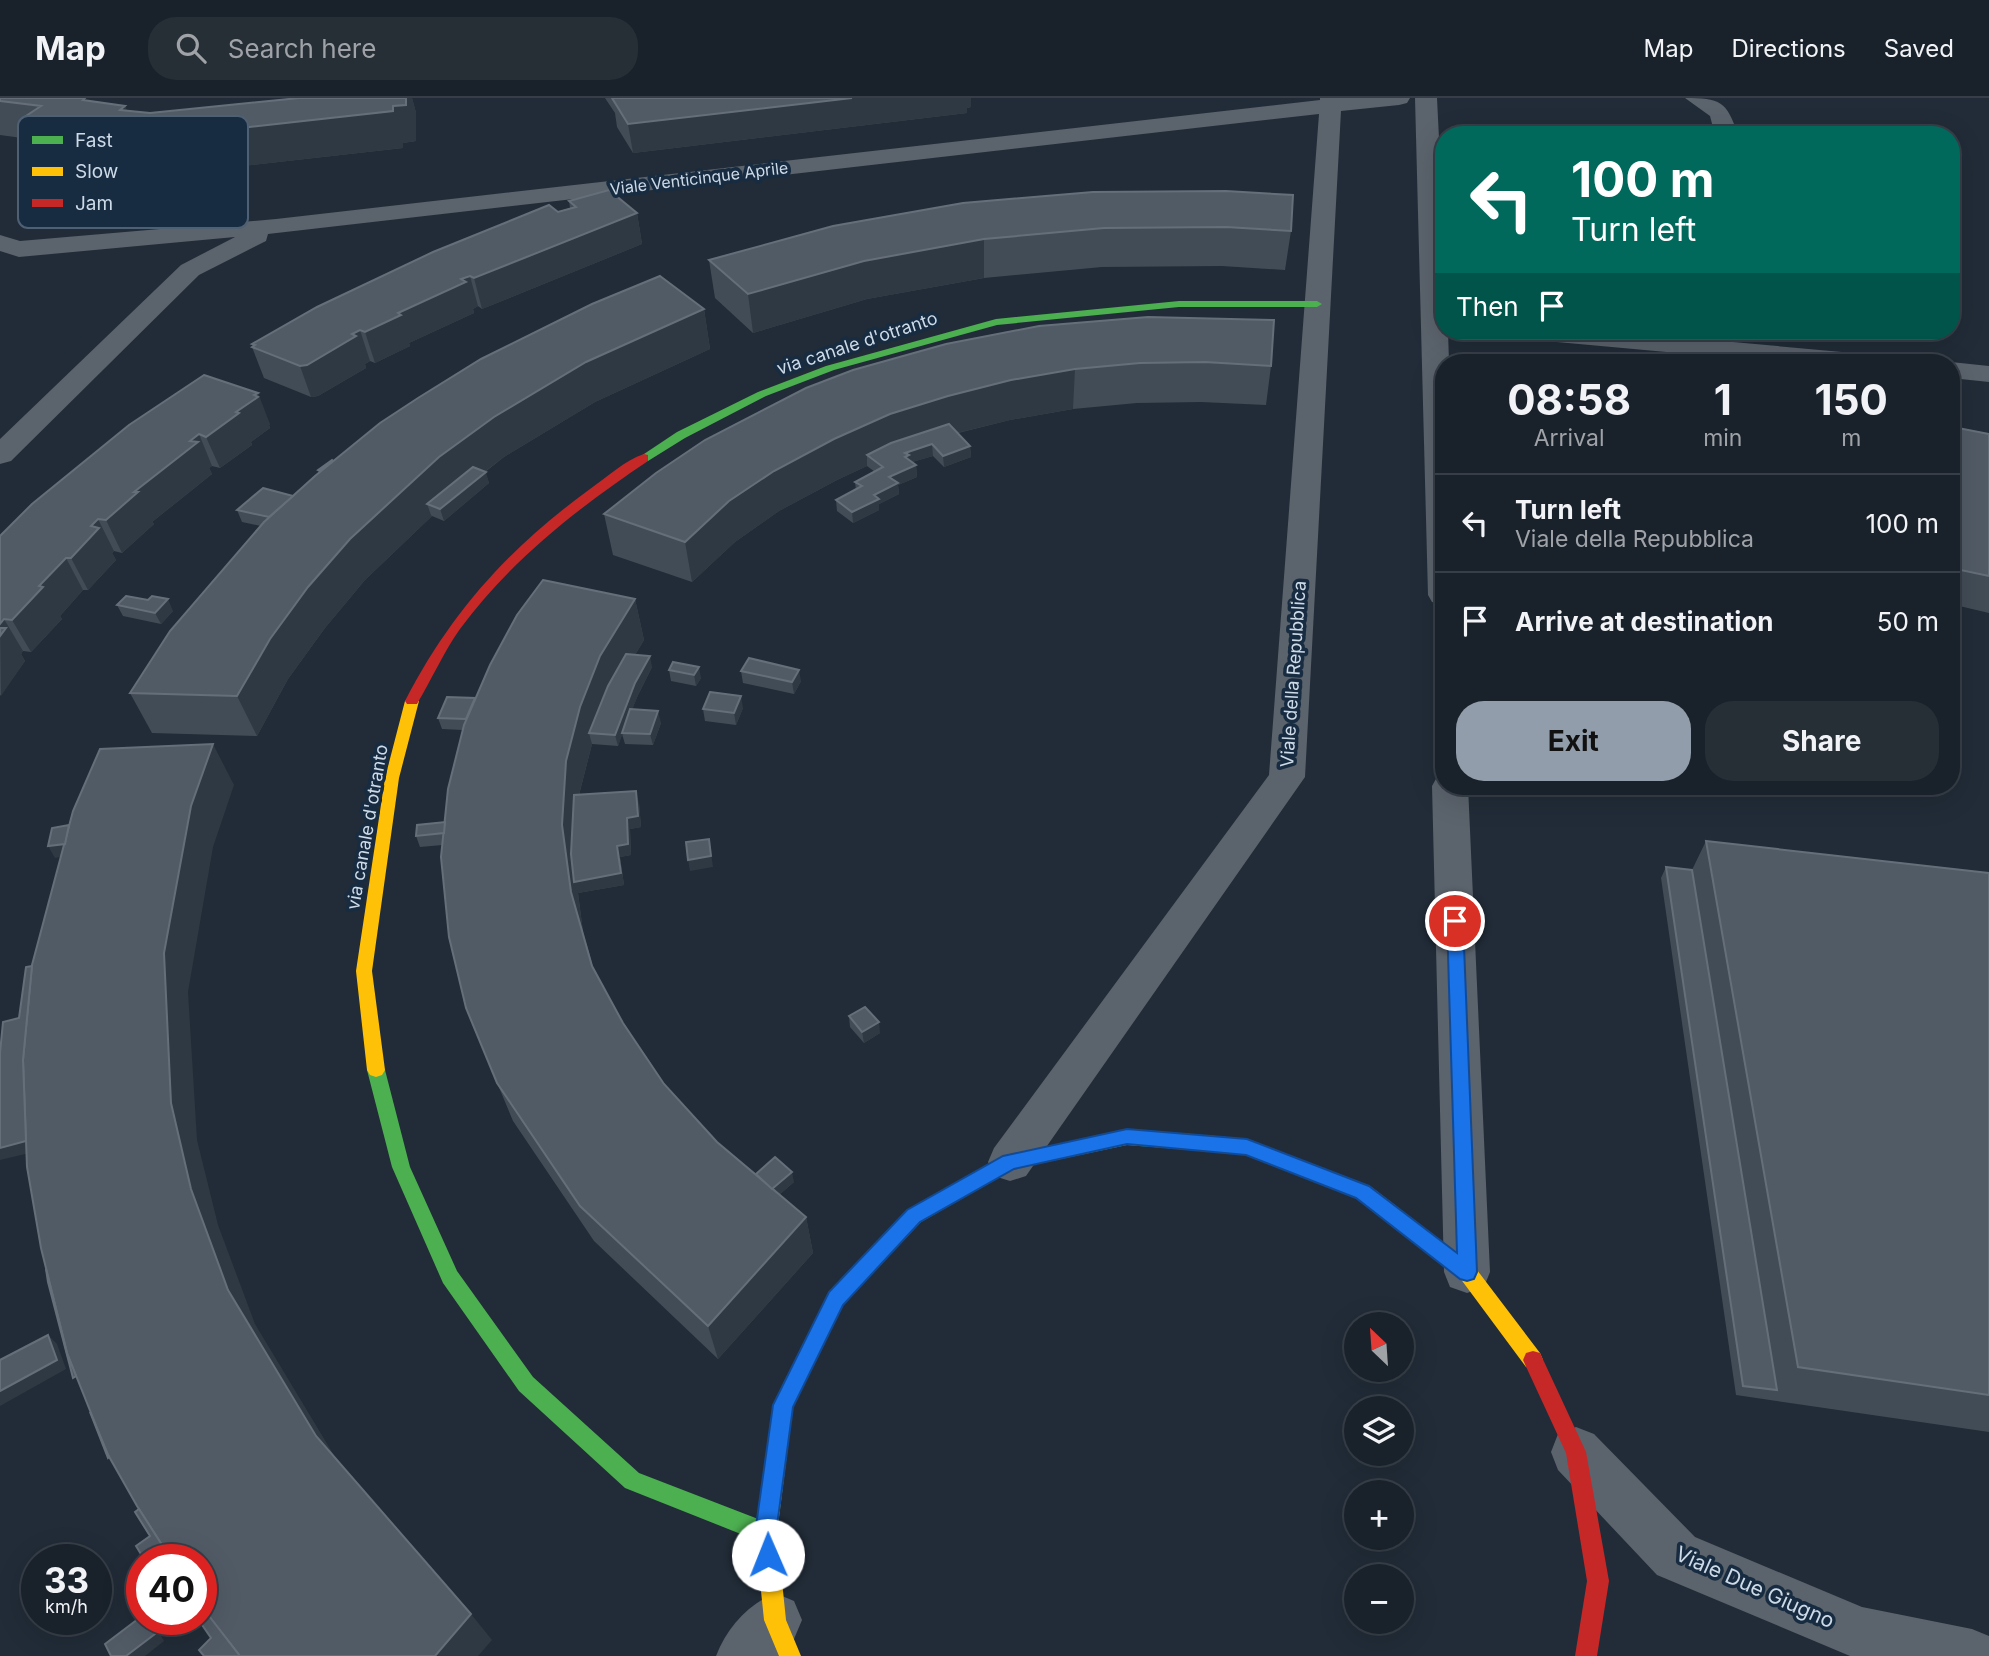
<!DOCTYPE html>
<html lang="en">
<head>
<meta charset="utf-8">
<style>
  body { margin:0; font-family:Inter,sans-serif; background:#262e36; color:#f1f3f6; height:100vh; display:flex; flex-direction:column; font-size:26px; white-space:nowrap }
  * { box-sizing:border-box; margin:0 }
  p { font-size:23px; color:#9fa3a8 }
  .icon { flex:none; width:38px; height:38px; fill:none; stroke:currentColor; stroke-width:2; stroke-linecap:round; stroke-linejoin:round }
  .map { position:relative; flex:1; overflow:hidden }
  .drawer { position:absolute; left:1435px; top:256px; width:525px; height:441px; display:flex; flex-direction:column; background:#19212a; border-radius:28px; box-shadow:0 7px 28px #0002,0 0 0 2px #373e47 }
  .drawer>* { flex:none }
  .hud { position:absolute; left:1435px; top:28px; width:525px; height:214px; border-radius:28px; box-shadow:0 7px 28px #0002,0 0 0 2px #373e47; background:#00695c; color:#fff; overflow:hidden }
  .needle { width:46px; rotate:335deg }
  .controls { position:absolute; left:1344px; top:1214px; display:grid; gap:14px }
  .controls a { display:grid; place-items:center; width:70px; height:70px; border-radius:50%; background:#19212a; box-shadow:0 7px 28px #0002,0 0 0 2px #373e47; font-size:35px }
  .speed { position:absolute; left:21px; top:1446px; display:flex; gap:14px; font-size:35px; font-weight:700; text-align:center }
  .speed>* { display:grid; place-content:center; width:91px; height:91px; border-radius:50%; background:#19212a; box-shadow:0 7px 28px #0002,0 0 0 2px #373e47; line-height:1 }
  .speed small { font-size:18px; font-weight:400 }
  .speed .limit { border:10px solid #d22; background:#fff; color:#111 }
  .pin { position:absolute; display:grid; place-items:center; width:60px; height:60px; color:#fff; margin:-30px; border:4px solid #fff; border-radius:50%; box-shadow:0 2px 7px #0007 }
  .me { position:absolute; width:77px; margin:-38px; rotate:359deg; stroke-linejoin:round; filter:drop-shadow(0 0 5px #0008) }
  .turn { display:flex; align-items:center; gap:24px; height:147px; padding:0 21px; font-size:32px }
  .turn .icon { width:91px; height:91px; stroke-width:2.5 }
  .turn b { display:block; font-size:49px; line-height:60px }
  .then { display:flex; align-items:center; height:66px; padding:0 21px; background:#0003; gap:14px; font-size:26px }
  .eta { display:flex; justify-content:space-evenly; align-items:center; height:119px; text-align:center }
  .eta b { font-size:42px; font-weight:700; line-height:49px }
  .cta { display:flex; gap:14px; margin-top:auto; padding:14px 21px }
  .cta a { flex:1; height:80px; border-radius:28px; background:#919daa; color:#111; font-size:28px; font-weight:700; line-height:80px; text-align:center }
  .cta a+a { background:#262e36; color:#f1f3f6 }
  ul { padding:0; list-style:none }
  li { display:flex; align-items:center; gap:21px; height:98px; padding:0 21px; border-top:2px solid #373e47 }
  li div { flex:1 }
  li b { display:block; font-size:26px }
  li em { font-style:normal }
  header { display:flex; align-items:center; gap:42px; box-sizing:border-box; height:98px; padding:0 35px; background:#19212a; border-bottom:2px solid #373e47 }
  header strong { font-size:33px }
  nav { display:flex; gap:38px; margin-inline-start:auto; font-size:24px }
  .search { width:490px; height:63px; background:#262e36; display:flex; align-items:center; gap:18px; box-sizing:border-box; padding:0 24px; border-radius:28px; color:#9fa3a8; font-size:26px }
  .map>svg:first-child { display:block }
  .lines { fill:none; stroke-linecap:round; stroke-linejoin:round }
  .street { fill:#5b636c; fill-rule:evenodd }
  .fast { fill:#4caf50; fill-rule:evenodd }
  .slow { fill:#ffc107; fill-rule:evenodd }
  .jam { fill:#c62828; fill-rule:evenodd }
  .wall { fill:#424c56 }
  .shaded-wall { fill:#2f3943 }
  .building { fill:#515b66; stroke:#656f7a; stroke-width:2 }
  .route { fill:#1a73e8; stroke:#114b97; stroke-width:2 }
  .labels { text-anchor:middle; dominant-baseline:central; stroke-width:7; stroke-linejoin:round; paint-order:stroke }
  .far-street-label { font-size:16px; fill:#cddae8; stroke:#182c41 }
  .street-label { font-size:18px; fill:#cddae8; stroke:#182c41 }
  .near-street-label { font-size:21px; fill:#cddae8; stroke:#182c41 }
  .key { fill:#182c41; stroke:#4e6073; stroke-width:2 }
  .key-label { font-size:19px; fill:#cddae8 }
</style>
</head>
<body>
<header>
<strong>Map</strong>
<div class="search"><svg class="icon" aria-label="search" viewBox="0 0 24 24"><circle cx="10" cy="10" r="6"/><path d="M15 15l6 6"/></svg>Search here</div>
<nav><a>Map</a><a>Directions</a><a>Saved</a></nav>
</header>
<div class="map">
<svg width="1989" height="1558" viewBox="0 0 1989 1558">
  <rect width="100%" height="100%" fill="#212c38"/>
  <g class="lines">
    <g class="street">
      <polygon points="1320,0 1410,0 1407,5 1399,7 1341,13 1305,679 1026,1078 1010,1083 994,1078 988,1064 994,1050 1269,677 1319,16 268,136 266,143 199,177 11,363 0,366 0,341 181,167 235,139 19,159 0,153 0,137 20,143 276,121 1320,2"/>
      <polygon points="1415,0 1437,0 1444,141 1444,233 1448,233 1449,264 1444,264 1444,507 1432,504 1428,497"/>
      <path d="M1685,0C1720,0 1727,3 1738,37H1715L1710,18Z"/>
      <polygon points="1510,233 1611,233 1864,256 1874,258 1878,264 1776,264 1524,241 1514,239"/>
      <polygon points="1948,264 1951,264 1989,268 1989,284 1951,280 1951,264"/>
      <polygon points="1444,677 1444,688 1468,688 1490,1174 1484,1189 1467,1195 1450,1189 1444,1174 1432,688 1437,679"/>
      <polygon points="1576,1329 1594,1336 1695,1439 1862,1509 1972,1531 1989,1538 1989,1558 1850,1558 1657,1477 1558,1372 1551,1354 1558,1336"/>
      <path d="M775,1495L794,1503L802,1522L794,1541L779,1558H716C727,1530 747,1507 775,1495Z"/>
    </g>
    <g class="fast">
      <polygon points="1179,203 1317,203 1322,206 1317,209 1179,209 997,227 834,272 766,298 685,340 648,363 640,363 638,360 677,334 758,294 826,268 996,221"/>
      <polygon points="376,965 382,967 385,972 410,1069 457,1173 533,1279 639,1375 774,1427 777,1435 774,1443 766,1446 625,1390 519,1293 443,1185 392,1069 367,972 370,967"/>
      <polygon points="1127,1031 1216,1038 1222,1040 1225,1046 1222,1052 1216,1054 1127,1047 1014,1071 921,1124 843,1206 801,1292 794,1295 787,1292 784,1285 829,1194 907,1112 1004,1058"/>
    </g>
    <g class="slow">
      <polygon points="412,598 419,603 399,680 372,873 385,972 382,977 376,979 370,977 367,972 356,873 385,680 405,603"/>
      <polygon points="1216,1038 1247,1041 1370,1088 1474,1168 1540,1255 1543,1262 1540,1269 1533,1271 1526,1269 1460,1180 1356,1100 1246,1057 1210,1052 1207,1046 1210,1040"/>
      <polygon points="794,1275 801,1278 804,1285 793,1308 777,1435 786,1522 801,1558 779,1558 764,1522 755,1435 773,1307 787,1278"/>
    </g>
    <g class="jam">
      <path d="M644,356L648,357V363C578,410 511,462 460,531C443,555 432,581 417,606H407L405,603C451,514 509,450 590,391C606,380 625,362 644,356Z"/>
      <polygon points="1533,1253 1540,1255 1586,1354 1609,1483 1597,1558 1575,1558 1587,1483 1566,1355 1523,1262 1526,1255"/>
    </g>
  </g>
  <g class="wall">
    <polygon points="0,0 91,3 125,8 127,13 150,15 299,0 412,0 416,15 416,43 403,45 403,50 155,78 150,66 139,75 82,68 81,65 49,61 46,55 42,55 37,42 0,37"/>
    <polygon points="605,0 971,0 971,9 967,10 967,15 633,55 617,29 615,15"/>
    <polygon points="569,103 637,115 642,146 482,211 478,208 473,211 474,215 409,245 410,248 375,265 370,263 365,266 366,270 318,298 311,299 264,280 252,249 253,248 252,246 558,114 570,110"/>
    <polygon points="963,105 1291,133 1285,172 1222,168 1102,169 984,180 867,201 753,235 715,200 709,162"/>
    <polygon points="704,211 710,251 595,304 504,359 485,374 489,385 444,423 432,418 365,482 325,530 288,581 257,638 152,635 130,595 261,428 242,424 237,412 293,398 319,374 318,372 333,363"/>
    <polygon points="946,246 1271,268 1266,307 1201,304 1137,305 1073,311 1010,322 958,335 970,348 971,359 944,369 933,358 912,364 916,367 917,379 898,387 899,396 879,406 879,412 853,425 837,413 836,402 856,392 855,384 875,374 867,368 837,382 779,413 735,444 692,484 613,457 604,416"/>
    <polygon points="270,326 269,327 270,330 251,344 252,347 220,370 212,368 209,370 212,376 152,424 154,426 122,455 114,453 112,455 116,462 88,492 83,492 60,518 62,521 31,554 23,553 21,556 25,563 0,598 0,438 129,327"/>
    <polygon points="1958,330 1989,336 1989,515 1951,506 1951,340 1952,341"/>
    <polygon points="635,501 644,542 635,557 652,569 638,597 632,611 661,625 653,647 625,646 622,636 618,648 592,646 591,650 579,697 639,705 641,729 630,731 631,757 620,759 624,787 578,795 583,834 594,872 623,925 664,986 717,1044 756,1076 794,1084 779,1097 806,1119 813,1155 718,1261 594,1143 513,1023 466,910 442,747 420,749 416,738 445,724 463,632 442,631 438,620 475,600"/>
    <polygon points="148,502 173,513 161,526 123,518 117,507"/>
    <polygon points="673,564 701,580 696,588 671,583 669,572"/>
    <polygon points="741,573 801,583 794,596 743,585"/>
    <polygon points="743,610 736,627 705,623 703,611"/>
    <polygon points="1706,743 1989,775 1989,1334 1736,1297 1661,780 1666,769 1692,772"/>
    <polygon points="849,918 880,935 864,945 850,929"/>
  </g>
  <g class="shaded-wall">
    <polygon points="406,0 412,0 416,15 416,43 403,45 403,50 155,78 150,66 139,75 124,38 120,12 125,8 134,30 136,29 141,41 393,8"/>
    <polygon points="851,0 971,0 971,9 967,10 967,15 633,55 628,26"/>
    <polygon points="637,115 642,146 482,211 474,180"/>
    <polygon points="984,141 984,180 867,201 753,235 748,196 864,163"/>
    <polygon points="470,178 478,208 473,211 474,215 409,245 410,248 375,265 365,234 398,215"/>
    <polygon points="704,211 710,251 595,304 504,359 451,399 427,406 431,417 432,418 365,482 325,530 288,581 257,638 237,598 270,541 308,489 350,441 439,359 494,319 586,264"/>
    <polygon points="360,232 370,263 365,266 366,270 318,298 311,299 300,268"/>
    <polygon points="1075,271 1073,311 1010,322 867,357 867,368 837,382 779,413 735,444 692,484 685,444 729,403 774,373 834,341 890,316 948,298 1011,282"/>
    <polygon points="258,295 270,326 269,327 270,330 251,344 252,347 220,370 206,339"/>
    <polygon points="199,336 212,368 209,370 212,376 152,424 154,426 122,455 106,422 134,394"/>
    <polygon points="932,346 933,358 909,365 909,369 905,355"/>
    <polygon points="970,348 971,359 944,369 943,358"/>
    <polygon points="916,367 917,379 898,387 899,396 879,406 879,412 853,425 852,414 874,397 889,379"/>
    <polygon points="486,374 489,385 444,423 440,411"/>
    <polygon points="98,421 114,453 112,455 116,462 88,492 71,460 91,428"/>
    <polygon points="66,460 83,492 60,518 62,521 31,554 12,522 39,488"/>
    <polygon points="168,501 173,513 161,526 155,515"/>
    <polygon points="635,501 644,542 589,635 592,646 577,704 617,748 636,693 639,705 641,729 630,731 631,757 620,759 624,787 578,795 583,834 604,908 571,794 562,727 566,663 580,609 600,558"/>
    <polygon points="4,521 23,553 21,556 25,563 1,598 0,526"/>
    <polygon points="650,558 652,569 638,597 618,648 615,637 635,585"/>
    <polygon points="699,569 701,580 696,588 694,577"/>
    <polygon points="799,572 801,583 794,596 792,584"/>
    <polygon points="741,598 743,610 736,627 734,615"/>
    <polygon points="658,613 661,625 653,647 650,636"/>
    <polygon points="213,646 234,687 213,749 188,894 197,1042 218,1127 255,1226 341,1369 316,1338 228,1192 191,1091 171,1005 164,855 191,708"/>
    <polygon points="709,741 713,769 690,773 688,762"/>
    <polygon points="73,744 80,755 55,760 48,748"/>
    <polygon points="879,924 880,935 864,945 862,934"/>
    <polygon points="33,1041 42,1052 0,1062 0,1050"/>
    <polygon points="792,1074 794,1084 772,1103 770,1093"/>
    <polygon points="806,1119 813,1155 718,1261 708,1228"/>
    <polygon points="48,1237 57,1246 66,1271 0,1308 0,1293"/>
    <polygon points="471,1516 492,1542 478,1558 435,1558"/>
    <polygon points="146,1521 149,1521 153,1524 164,1543 145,1558 126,1558"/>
  </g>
  <g class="building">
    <polygon points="0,0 85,0 83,2 125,8 120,12 150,15 299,0 406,0 406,7 393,8 393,13 140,41 144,29 136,29 124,38 66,31 69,29 33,24 40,19 26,18 41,8 0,3"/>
    <polygon points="612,0 852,0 628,26"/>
    <polygon points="609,92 637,115 474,180 470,178 461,181 466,184 398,215 401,217 365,234 360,232 352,236 356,238 307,267 300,268 252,249 255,247 252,246 317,209 433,154 549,107 558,114 576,109 569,103"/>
    <polygon points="1226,93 1293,97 1291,133 1226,129 1104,130 984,141 864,163 748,196 709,162 833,128 963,105 1093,94"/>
    <polygon points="660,178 704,211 586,264 494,319 439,359 350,441 308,489 270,541 237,598 130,595 170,533 264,424 315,378 380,325 418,300 481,261 592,206"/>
    <polygon points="1148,219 1274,222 1271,268 1205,264 1140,265 1075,271 1011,282 948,298 890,316 834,341 774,373 729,403 685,444 604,416 656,375 705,342 806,290 853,272 946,246 1039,228"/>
    <polygon points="204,277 258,295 254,297 258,299 236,314 239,315 206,339 199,336 190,343 198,344 134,394 138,394 106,422 98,421 91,428 99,430 71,460 66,460 39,488 43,489 12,522 4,521 0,526 0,438 32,406 129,327"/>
    <polygon points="949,326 970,348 943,358 932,346 905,355 909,357 905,359 916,367 889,379 898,385 874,397 879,401 852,414 836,402 862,388 855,384 883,369 867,357 891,345"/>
    <polygon points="1958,330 1989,336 1989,478 1951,470 1951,340 1958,342"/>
    <polygon points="332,362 333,363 320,373 318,372"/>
    <polygon points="473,369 486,374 440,411 427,406"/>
    <polygon points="263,390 293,398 269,419 237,412"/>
    <polygon points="543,482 635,501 600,558 580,609 566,663 562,727 571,794 592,868 623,925 664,986 717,1044 806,1119 708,1228 580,1108 497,985 466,910 449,839 441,759 448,691 464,627 490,567 517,517"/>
    <polygon points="126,498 148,502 152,498 168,501 155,515 117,507"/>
    <polygon points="0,530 6,530 0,538"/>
    <polygon points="626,556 650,558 635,585 615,637 589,635 608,588"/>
    <polygon points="749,560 799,572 792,584 741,573"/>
    <polygon points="673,564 699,569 694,577 669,572"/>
    <polygon points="710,594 741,598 734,615 703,611"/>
    <polygon points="447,599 475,600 466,621 438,620"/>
    <polygon points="630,611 658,613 650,636 622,635"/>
    <polygon points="213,646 191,708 164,855 171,1005 191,1091 228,1192 316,1338 471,1516 435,1558 240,1558 201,1508 201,1461 171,1461 137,1408 107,1355 67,1255 41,1150 27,1069 23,962 32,867 73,713 100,651"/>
    <polygon points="636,693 638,718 627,720 628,746 617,748 621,775 574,784 571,756 574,697"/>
    <polygon points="445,724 444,735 416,738 417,727"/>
    <polygon points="69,727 65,746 48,748 52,730"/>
    <polygon points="709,741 711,758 688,762 686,744"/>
    <polygon points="1706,743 1989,775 1989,1297 1798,1269"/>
    <polygon points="1666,769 1692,772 1777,1292 1743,1288"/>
    <polygon points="32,868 23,962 26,1043 0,1050 0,955 3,924 19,920 26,869"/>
    <polygon points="865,909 879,924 862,934 849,918"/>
    <polygon points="775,1059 792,1074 772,1091 756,1076"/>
    <polygon points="46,1171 67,1255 76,1278 73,1280 48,1184"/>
    <polygon points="48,1237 57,1262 0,1293 0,1262"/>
    <polygon points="90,1314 109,1359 108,1360"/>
    <polygon points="139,1411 171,1461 144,1461 136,1448 150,1438 135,1414"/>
    <polygon points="201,1508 202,1509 240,1558 204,1558 199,1552 211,1540 198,1521 201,1521"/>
    <polygon points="142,1518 142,1521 146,1521 155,1536 126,1558 111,1558 105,1546"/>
  </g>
  <polygon class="route" points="1455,817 1463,823 1477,1174 1474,1181 1467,1183 1460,1181 1356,1100 1246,1057 1127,1046 1014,1071 920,1124 843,1207 793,1309 776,1435 779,1457 776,1464 768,1468 760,1464 755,1435 773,1307 829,1194 907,1112 1003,1058 1127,1031 1247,1041 1369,1088 1457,1155 1447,823"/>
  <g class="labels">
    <g class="far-street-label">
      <text transform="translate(699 80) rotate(-7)">Viale Venticinque Aprile</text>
    </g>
    <g class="street-label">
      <text transform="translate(857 245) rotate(-18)">via canale d'otranto</text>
      <text transform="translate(1293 576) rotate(-86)">Viale della Repubblica</text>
      <text transform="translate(367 729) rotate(-80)">via canale d'otranto</text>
    </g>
    <g class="near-street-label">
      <text transform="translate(1755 1489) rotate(24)">Viale Due Giugno</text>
    </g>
  </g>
  <rect x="18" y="18" width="230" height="112" rx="10" class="key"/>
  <rect x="32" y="38" width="31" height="8" fill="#4caf50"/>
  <rect x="32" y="69" width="31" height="9" fill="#ffc107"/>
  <rect x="32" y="101" width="31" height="8" fill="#c62828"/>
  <g class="key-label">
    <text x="75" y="49">Fast</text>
    <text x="75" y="80">Slow</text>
    <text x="75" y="112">Jam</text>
  </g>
</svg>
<div class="controls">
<a><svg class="needle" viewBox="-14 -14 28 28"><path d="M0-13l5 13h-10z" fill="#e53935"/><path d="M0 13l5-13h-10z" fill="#9fa3a8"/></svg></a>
<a><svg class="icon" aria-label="layers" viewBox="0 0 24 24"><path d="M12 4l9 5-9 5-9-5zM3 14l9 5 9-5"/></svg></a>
<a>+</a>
<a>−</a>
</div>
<div class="speed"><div>33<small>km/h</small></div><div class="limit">40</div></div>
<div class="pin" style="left:1455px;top:823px;background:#d93025"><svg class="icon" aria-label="arrive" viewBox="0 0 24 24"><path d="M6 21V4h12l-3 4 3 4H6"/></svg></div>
<svg class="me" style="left:768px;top:1457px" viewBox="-20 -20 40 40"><circle r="19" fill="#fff"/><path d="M0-13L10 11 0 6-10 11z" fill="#1a73e8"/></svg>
<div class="hud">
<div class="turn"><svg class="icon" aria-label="left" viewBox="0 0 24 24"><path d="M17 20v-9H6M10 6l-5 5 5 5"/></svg><div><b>100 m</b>Turn left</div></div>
<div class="then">Then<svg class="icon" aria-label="arrive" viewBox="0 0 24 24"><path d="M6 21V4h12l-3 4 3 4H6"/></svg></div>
</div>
<section class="drawer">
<div class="eta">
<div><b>08:58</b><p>Arrival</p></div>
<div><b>1</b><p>min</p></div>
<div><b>150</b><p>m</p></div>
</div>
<ul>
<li><svg class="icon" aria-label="left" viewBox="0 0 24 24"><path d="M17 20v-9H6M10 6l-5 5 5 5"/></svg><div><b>Turn left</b><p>Viale della Repubblica</p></div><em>100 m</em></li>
<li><svg class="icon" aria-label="arrive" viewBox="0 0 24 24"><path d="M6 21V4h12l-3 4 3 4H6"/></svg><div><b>Arrive at destination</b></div><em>50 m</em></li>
</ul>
<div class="cta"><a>Exit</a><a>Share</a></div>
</section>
</div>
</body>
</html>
